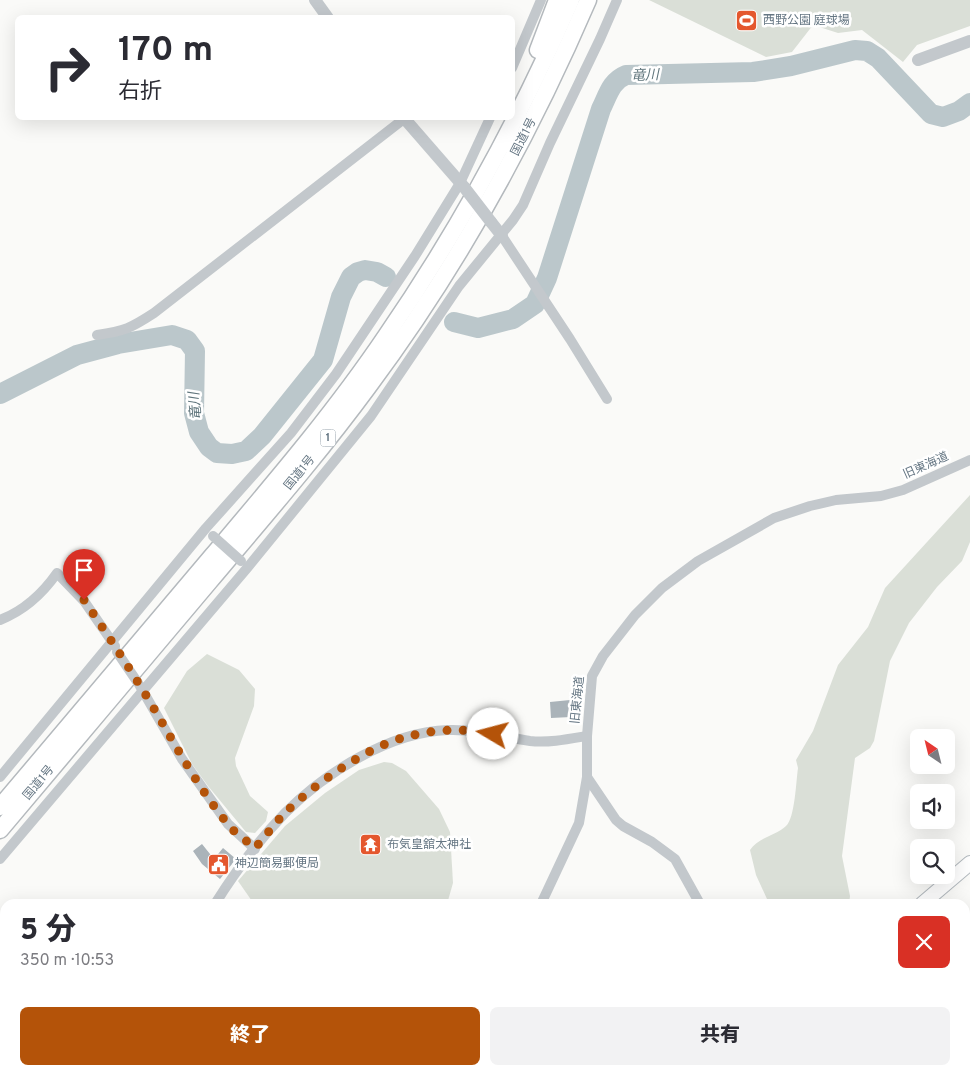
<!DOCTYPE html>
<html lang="ja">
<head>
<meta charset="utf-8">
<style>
  body { margin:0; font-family:Overpass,"Noto Sans JP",sans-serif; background:#f2f2f3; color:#2b2b33; height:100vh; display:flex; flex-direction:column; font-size:19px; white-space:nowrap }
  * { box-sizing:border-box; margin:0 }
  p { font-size:16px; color:#7c7c81 }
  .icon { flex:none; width:28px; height:28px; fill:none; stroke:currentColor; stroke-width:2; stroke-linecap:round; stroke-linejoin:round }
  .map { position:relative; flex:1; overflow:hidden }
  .drawer { position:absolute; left:0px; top:899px; width:970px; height:176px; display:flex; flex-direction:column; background:#fff; border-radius:15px 15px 0 0; box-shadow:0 5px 20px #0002 }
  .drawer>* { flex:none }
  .banner { position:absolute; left:15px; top:15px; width:500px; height:105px; border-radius:8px; box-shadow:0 5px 20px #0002; background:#fff; color:#2b2b33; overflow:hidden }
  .needle { width:32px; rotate:325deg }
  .tools { position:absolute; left:910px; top:729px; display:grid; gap:10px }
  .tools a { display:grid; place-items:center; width:45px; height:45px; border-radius:8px; background:#fff; box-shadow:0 5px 20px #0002; font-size:25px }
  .pin { position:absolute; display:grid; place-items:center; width:42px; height:42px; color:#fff; margin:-51px -21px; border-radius:50% 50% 50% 0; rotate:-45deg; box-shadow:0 0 5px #0007 }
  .pin .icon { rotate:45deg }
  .me { position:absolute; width:55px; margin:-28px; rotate:278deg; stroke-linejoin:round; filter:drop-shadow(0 0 4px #0008) }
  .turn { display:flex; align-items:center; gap:18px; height:105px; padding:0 20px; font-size:22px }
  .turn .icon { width:65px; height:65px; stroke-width:2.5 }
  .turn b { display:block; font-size:35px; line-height:42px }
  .round { display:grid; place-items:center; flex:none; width:52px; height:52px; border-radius:8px; background:#f2f2f3 }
  .head { display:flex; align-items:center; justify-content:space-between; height:85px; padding:0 20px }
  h1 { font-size:30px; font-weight:800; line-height:38px }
  .button { display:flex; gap:10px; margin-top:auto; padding:10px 20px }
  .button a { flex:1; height:58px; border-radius:8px; background:#b45309; color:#fff; font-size:20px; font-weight:800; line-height:58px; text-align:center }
  .button a+a { background:#f2f2f3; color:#2b2b33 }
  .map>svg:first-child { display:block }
  .green { fill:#dadfd7 }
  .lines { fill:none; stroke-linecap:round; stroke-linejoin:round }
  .river { stroke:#bbc7cb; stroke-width:20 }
  .building { fill:#aab3b9 }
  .secondary-casing { stroke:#b3babf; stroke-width:16 }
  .trunk-casing { stroke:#b4b9bd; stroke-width:19 }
  .minor { stroke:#c3c8cc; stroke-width:10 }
  .tertiary { stroke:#c3c8cc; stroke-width:12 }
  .secondary { stroke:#fff; stroke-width:14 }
  .trunk { stroke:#fff; stroke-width:16 }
  .rail { stroke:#a2aab0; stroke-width:3; stroke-dasharray:8 4; stroke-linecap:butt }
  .minor-bridge { stroke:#c3c8cc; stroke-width:10 }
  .tertiary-bridge { stroke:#c3c8cc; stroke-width:12 }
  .route { stroke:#b45309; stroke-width:9; stroke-dasharray:0 16.2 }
  .labels { text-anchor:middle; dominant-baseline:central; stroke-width:5; stroke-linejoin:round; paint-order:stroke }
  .shield { fill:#fff; stroke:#939fa8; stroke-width:1 }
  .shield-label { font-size:11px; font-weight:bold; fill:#657683 }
  .poi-label { font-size:12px; fill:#657683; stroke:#fff; text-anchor:start }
  .street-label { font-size:12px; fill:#657683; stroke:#fff }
  .water-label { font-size:14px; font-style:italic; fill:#60757c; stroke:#fff }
</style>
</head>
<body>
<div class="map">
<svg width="970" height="1074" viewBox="0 0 970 1074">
  <rect width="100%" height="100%" fill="#fafaf8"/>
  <g class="green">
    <polygon points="649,0 970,0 970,26 917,45 903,62 862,30 838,33 813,25 792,52 766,57"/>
    <path d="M970,495V542L962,561L937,587L909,623L890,661L874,741L870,748L855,758L842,856L850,896L849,904H766L767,899L756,875L750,850C759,837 775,836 786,826C795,818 796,781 798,768L796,760L813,731L838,665L868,627L885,588Z"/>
    <polygon points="207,654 239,670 255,689 254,706 235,758 236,766 250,796 268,812 266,821 255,833 246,832 208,786 192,764 164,708 187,671"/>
    <polygon points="384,762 392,763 406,771 439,809 450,832 453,883 447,904 254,904 238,881 285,826 325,793 359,770"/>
    <polygon points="288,1070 489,1070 488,1074 292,1074"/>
  </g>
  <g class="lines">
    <g class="river">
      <path d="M454,322L478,328L513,319L535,304L547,278L601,109C608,95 611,81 626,75L753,72L791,66L855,50L867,51L878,58L931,114L943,117L959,111L970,103"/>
      <polyline points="0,394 77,355 118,344 172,335 187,340 195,351 194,413 199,432 209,447 217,453 232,454 246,451 262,436 323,360 341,297 351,277 358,272 365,270 377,272 386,277"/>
    </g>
  </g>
  <g class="building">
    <polygon points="570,700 571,717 551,718 550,702"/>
    <polygon points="202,844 214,859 223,848 236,859 220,879 202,864 193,851"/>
  </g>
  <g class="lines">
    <defs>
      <g id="secondary">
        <polyline points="922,904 970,863"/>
        <polyline points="714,1074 719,1070"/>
      </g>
      <g id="trunk">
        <polyline points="538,50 557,0"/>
        <path d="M0,807C71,723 142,639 213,555C273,484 334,413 386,336C459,230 520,118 571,0"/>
        <path d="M0,830C70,747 139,665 209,582C263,518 318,455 368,387C457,268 529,137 588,0"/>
      </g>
    </defs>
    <use href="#secondary" class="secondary-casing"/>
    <use href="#trunk" class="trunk-casing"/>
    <g class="minor">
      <polyline points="512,68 541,0"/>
      <polyline points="502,236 570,339 607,399"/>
      <path d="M97,335C125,331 131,328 154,313L405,118"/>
      <path d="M0,620C23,611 43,593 57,573L84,601L115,646"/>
      <polyline points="140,686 182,759 228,824 255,849"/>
      <polyline points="0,777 206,528 291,433 336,374 415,256 460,183 490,118"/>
      <polyline points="587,777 616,820 623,826 652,842 675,859 700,904"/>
      <polyline points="0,859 248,567 371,416 459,286 513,220 523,205 550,143 600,39 617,0"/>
      <path d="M215,904C235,872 259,840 285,813C325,773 389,732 448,730C478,729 501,737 530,741C549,743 569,739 587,736"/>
      <polyline points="541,904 579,823 587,777 587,736 592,676 603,656 635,615 662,588 698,561 774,518 810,506 836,500 881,496 903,490 970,460"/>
      <polyline points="55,1074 61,1070"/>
      <polyline points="75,1074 81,1070"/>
      <polyline points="380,1074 386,1070"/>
    </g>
    <g class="tertiary">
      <polyline points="315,0 328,18"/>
      <polyline points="918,60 970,41"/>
      <polyline points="404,118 464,187"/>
      <polyline points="491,222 502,236"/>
      <polyline points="697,1070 699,1074"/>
    </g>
    <use href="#secondary" class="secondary"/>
    <use href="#trunk" class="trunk"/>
    <polyline class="rail" points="946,1074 959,1070"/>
    <g class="minor-bridge">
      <polyline points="213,536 241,561"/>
      <polyline points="117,652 138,683"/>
    </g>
    <polyline class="tertiary-bridge" points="464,187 491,222"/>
  </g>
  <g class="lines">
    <path class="route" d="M84,600C103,628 121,655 139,684C168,730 192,780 227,823C234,833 246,840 255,848C265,837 274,824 285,813C312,786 368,746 406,737C435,729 464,728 493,734"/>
  </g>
  <defs>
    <symbol id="stadium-square" viewBox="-11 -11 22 22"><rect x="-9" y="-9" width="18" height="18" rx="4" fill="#e4572e" stroke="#fff"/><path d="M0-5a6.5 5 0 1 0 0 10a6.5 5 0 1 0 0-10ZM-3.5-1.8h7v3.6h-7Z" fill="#fff"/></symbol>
    <symbol id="temple-square" viewBox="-11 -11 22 22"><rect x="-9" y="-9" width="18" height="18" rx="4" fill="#e4572e" stroke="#fff"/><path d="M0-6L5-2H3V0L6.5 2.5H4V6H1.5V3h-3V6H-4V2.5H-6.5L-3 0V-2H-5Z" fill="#fff"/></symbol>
    <symbol id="civic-square" viewBox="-11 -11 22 22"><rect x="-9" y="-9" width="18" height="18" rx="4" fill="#e4572e" stroke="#fff"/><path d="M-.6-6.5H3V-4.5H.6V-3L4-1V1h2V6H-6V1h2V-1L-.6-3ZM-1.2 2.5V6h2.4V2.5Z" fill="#fff"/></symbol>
  </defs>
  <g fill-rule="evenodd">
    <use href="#stadium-square" x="734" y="8" width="25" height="25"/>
    <use href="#temple-square" x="358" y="832" width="25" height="25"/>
    <use href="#civic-square" x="206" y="852" width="25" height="25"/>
  </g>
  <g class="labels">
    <rect class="shield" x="320.5" y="429.5" width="15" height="17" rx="4"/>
    <g class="shield-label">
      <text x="328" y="438">1</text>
    </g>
    <g class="poi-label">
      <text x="763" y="21">西野公園 庭球場</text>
      <text x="387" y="845">布気皇舘太神社</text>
      <text x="235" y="864">神辺簡易郵便局</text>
    </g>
    <g class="street-label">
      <text transform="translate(524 137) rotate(-63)">国道1号</text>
      <text transform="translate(926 466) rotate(-24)">旧東海道</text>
      <text transform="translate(300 473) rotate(-51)">国道1号</text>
      <text transform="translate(578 700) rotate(-84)">旧東海道</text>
      <text transform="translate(39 783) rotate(-50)">国道1号</text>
    </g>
    <g class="water-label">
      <text transform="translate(645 76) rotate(-2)">竜川</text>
      <text transform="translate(196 406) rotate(-95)">竜川</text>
    </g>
  </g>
</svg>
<div class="tools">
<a><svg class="needle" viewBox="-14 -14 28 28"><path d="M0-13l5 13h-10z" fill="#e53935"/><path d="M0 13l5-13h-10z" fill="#7c7c81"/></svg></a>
<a><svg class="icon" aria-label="sound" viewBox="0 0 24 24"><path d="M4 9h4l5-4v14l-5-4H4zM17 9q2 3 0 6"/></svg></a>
<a><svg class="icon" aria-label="search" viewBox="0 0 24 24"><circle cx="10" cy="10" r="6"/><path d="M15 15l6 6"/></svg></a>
</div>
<div class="pin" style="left:84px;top:600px;background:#d93025"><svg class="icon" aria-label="arrive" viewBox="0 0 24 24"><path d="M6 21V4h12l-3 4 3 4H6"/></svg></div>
<svg class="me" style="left:493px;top:734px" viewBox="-20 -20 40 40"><circle r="19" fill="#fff"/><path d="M0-13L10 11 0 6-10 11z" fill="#b45309"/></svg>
<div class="banner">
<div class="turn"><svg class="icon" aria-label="right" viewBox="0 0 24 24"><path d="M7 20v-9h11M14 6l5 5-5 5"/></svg><div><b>170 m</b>右折</div></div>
</div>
<section class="drawer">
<div class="head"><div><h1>5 分</h1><p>350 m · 10:53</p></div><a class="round" style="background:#d93025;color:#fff"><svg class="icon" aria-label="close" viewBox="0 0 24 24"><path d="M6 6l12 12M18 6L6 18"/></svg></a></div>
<div class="button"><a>終了</a><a>共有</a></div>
</section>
</div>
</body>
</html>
